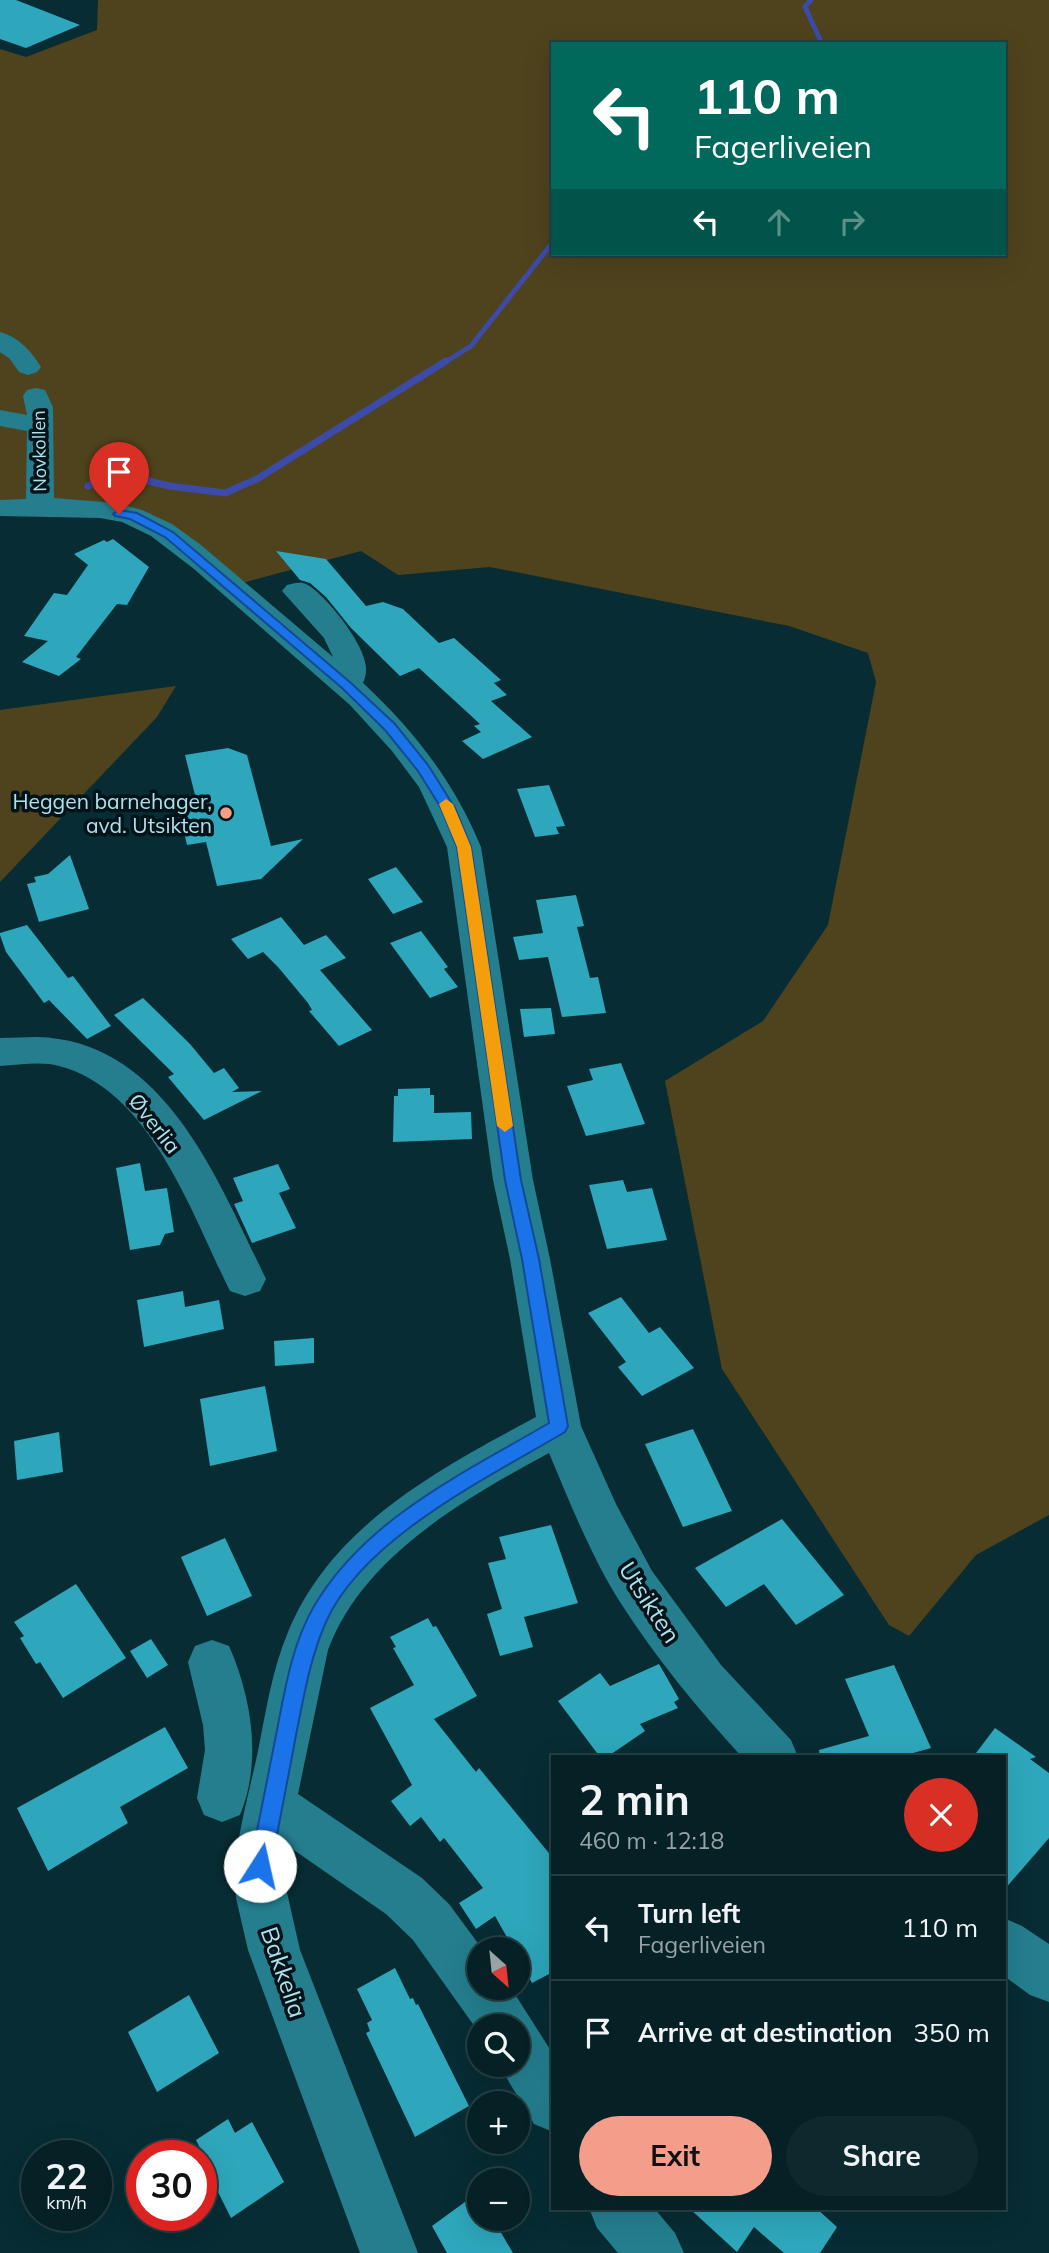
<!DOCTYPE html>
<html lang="en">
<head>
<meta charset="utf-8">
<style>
  body { margin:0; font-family:Mulish,sans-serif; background:#0e292e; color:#f1f3f6; height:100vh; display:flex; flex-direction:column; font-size:26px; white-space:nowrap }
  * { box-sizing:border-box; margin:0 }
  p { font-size:23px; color:#97a3a7 }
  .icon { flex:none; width:38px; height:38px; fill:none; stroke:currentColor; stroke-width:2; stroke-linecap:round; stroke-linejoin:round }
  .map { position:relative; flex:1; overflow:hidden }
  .sheet { position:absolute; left:551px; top:1755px; width:455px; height:455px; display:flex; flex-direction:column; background:#052126; border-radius:0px; box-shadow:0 7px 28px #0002,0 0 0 2px #263e43 }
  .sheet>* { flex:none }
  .hud { position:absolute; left:551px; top:42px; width:455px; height:214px; border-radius:0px; box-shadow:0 7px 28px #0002,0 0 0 2px #263e43; background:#00695c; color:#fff; overflow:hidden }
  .needle { width:46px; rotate:153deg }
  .buttons { position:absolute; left:467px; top:1937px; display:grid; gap:14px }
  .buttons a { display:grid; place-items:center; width:63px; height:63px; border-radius:50%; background:#052126; box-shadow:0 7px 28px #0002,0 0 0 2px #263e43; font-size:35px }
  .speed { position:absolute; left:21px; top:2140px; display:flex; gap:14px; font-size:35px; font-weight:700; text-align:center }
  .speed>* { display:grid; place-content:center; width:91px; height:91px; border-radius:50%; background:#052126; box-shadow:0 7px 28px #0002,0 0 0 2px #263e43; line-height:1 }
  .speed small { font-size:18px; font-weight:400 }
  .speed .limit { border:10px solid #d22; background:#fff; color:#111 }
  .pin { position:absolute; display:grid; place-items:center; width:60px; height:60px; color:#fff; margin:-72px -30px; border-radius:50% 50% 50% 0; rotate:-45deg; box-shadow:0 0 7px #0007 }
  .pin .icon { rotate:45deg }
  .me { position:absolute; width:77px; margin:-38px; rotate:10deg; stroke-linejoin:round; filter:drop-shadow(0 0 5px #0008) }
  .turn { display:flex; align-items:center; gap:24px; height:147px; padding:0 28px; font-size:32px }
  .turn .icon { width:91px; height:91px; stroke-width:2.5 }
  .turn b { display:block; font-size:49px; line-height:60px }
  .lanes { display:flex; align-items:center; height:66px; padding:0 28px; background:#0003; justify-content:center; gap:35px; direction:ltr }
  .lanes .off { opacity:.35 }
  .round { display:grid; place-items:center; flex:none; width:74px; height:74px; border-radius:37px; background:#0e292e }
  .summary { display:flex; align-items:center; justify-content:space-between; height:119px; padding:0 28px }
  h1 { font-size:42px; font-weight:700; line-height:52px }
  .action { display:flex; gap:14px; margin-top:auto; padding:14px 28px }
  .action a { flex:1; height:80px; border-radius:42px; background:#f49d8b; color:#111; font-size:28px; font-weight:700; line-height:80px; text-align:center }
  .action a+a { background:#0e292e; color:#f1f3f6 }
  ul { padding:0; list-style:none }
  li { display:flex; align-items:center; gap:21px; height:105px; padding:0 28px; border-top:2px solid #263e43 }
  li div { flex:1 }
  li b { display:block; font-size:26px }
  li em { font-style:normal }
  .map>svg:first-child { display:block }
  .green { fill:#4f431d; fill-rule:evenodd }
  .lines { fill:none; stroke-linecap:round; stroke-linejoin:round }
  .stream-far1 { stroke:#3c4ba7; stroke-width:5 }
  .stream { stroke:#3c4ba7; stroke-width:7 }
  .building { fill:#2ea7bc }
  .minor { fill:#247e8e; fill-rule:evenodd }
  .route { fill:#1a73e8; stroke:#114b97; stroke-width:2 }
  .slow { fill:#f59e0b }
  .poi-dot { fill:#f49d8b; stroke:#001318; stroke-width:2.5 }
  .labels { text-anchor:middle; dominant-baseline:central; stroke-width:7; stroke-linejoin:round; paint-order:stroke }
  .far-street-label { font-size:18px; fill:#afe0eb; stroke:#001318 }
  .poi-label { font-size:21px; fill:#afe0eb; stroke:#001318; text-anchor:end }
  .street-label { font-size:21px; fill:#afe0eb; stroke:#001318 }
  .near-street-label { font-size:24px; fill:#afe0eb; stroke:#001318 }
</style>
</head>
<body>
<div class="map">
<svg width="1049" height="2253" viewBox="0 0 1049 2253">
  <rect width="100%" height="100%" fill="#072c33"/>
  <g class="green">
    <path d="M98,0H1049V1515L976,1555L909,1636L889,1625L722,1369L665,1081L763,1021L828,925L876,682L868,653L789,626L490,567L398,575L361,551L231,586L132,513L0,510V49L26,57L97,30ZM553,44H1004V254H553Z"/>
    <polygon points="176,686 157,717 0,882 0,710"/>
  </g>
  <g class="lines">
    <g class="stream-far1">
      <polyline points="811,0 805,7 822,44"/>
      <polyline points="444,363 471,346 553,242"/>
    </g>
    <polyline class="stream" points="88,486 99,481 137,478 169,486 225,493 257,479 446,361"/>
  </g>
  <g class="building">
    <polygon points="0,0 16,0 80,25 26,48 0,39"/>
    <polygon points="113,539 149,567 127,605 117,604 76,657 81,659 59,676 22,662 48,641 24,636 54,593 67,595 88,565 74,554 104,540 107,542"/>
    <polygon points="276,551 326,559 366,606 383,602 403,609 439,643 454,638 501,680 494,683 507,695 491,701 532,737 483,759 462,741 481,732 474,726 480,724 419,668 400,676 351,628 326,597 310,583 300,580"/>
    <polygon points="228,748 247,755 271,846 303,839 261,879 217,886 206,842 187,845 176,798 195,795 185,755"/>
    <polygon points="549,785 565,826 556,827 559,834 535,837 517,789"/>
    <polygon points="70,855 89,909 39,922 27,884 36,882 34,877 48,874"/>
    <polygon points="396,867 423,902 393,914 368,879"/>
    <polygon points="576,895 584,926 577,927 590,978 598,977 606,1013 562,1017 548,957 519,960 513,937 543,933 536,900"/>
    <polygon points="281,917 304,945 326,935 346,958 320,970 372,1030 339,1046 309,1011 312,1010 308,1003 278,967 263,952 248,959 231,939"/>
    <polygon points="27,925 68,978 73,976 111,1026 87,1039 49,1000 44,1003 6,952 0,935 0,933"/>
    <polygon points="421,931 448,967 444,969 458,987 430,998 390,943"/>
    <polygon points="143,998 190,1044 214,1073 224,1068 239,1088 232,1092 262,1091 204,1120 168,1077 174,1074 114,1015"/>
    <polygon points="551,1008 555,1034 524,1037 520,1009"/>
    <polygon points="621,1063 645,1124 586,1136 567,1086 593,1080 589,1069"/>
    <polygon points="430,1088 430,1095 434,1095 434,1113 471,1112 472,1139 393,1142 394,1096 398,1096 398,1089"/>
    <polygon points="140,1163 145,1191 167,1188 174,1232 165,1234 160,1245 130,1250 116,1168"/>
    <polygon points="278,1164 290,1189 279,1193 296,1228 252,1243 234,1204 243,1201 233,1178"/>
    <polygon points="623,1180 627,1192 652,1188 667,1240 607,1249 589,1185"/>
    <polygon points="183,1291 185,1307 219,1300 224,1329 144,1347 137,1300"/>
    <polygon points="621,1297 649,1333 660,1327 694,1368 642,1396 618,1367 626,1362 588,1313"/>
    <polygon points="314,1338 314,1363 275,1366 274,1341"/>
    <polygon points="265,1386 277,1451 210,1466 200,1399"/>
    <polygon points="693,1429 732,1511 683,1527 645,1444"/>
    <polygon points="59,1432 63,1472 17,1480 14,1441"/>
    <polygon points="782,1519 844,1595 796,1625 764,1584 726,1607 695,1568"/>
    <polygon points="551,1525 578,1603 524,1617 533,1647 500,1656 487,1614 502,1609 488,1563 506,1559 499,1537"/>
    <polygon points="225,1538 252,1596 207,1616 181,1557"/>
    <polygon points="76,1584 126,1658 63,1698 40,1662 36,1664 20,1638 24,1636 14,1622"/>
    <polygon points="428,1618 433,1627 436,1626 477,1696 434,1719 476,1772 479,1768 553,1858 553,1972 532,1983 518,1957 518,1950 514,1950 495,1916 476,1929 459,1903 483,1888 444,1838 440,1842 421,1817 410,1826 391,1801 412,1785 370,1708 414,1685 393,1648 396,1647 390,1637"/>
    <polygon points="151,1639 168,1665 147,1678 130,1651"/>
    <polygon points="659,1664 679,1699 674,1702 678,1708 640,1724 645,1731 607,1757 600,1757 558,1701 600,1673 610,1686"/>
    <polygon points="894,1665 931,1748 899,1757 820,1757 819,1750 869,1736 845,1679"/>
    <polygon points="165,1727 188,1768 120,1807 128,1823 48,1871 17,1808"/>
    <polygon points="995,1728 1036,1757 1030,1759 1049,1773 1049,1838 1004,1890 1004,1757 973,1757"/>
    <polygon points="395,1968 410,1999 413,1998 416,2005 418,2004 469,2106 415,2137 366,2033 370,2031 367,2023 372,2020 357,1989"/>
    <polygon points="189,1995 219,2053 157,2092 128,2032"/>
    <polygon points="228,2119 235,2133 252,2122 284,2182 231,2218 201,2158 203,2154 196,2140"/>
    <polygon points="480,2191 480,2219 493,2219 513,2253 447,2253 432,2226"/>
    <polygon points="689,2208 816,2208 837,2227 820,2253 784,2253 754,2227 737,2252"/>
  </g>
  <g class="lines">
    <g class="minor">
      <path d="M0,332C19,337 31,351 41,367L37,372L28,375L19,372L10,359L0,352Z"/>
      <path d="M36,388L45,390L53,407L54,498L116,503L142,510L172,524L201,545L333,657L324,638L282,591L287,585C294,583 301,581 308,585C327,597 361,640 365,662C367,670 366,676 363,683C414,730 454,782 481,847L533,1180L550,1259L581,1426L616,1504L652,1571L721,1665L791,1740L798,1757H742C697,1708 656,1658 620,1602C591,1556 570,1503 549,1453C466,1498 363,1556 328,1650L298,1794L422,1878L449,1904L483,1950H480V1988H511L553,2054V2132L534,2124L499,2065H518V2026H480V2034L413,1940L386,1914L288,1846L286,1888L300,1950L418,2253H360L248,1950L236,1898L235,1866C239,1827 250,1789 258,1751C266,1711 272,1670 288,1632C332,1525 439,1469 536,1417L510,1259L493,1180L447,847L419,787L392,751L350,705L194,569L151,536L122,522L100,518L0,516V500L26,499L27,431L0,426V410L27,415L23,396L27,390Z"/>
      <path d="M37,1037C165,1040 218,1181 266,1279L260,1291L245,1296L230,1291C192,1215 151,1090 59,1066C41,1061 19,1065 0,1066V1038Z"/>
      <path d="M212,1640L229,1646C252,1698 262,1762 240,1815L222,1822L204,1815L197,1798L205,1750L203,1725L188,1662L195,1646Z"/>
      <polygon points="1004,1918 1022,1926 1049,1944 1049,2002 1030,1995 1004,1976"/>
      <polygon points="589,2208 654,2208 675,2233 684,2253 618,2253 597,2228"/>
    </g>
  </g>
  <path class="route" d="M119,510L137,513L173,532L351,683L395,724L428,765L455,808L471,847L521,1180L539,1259L568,1426L565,1432C489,1477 363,1538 326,1622C310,1658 304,1696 296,1735C288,1779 279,1823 271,1866L268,1874L260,1877L253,1874L250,1866C259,1821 268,1776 277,1730C285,1689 292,1645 313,1608C364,1519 464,1473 549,1423L522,1259L505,1180L457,847L441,808L418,771L385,730L342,688L165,537L130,519L115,516L113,514Z"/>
  <polygon class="slow" points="446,799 453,804 471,847 513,1126 505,1132 497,1126 457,847 439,804"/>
  <circle class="poi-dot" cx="226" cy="813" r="7"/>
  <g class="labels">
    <g class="far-street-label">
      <text transform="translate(39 451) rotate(-91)">Novkollen</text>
    </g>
    <g class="poi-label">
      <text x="212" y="801">Heggen barnehager,<tspan x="212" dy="24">avd. Utsikten</tspan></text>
    </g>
    <g class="street-label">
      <text transform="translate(155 1123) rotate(52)">Øverlia</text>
    </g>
    <g class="near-street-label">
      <text transform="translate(650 1602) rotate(57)">Utsikten</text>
      <text transform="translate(284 1972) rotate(71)">Bakkelia</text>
    </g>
  </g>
</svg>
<div class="buttons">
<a><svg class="needle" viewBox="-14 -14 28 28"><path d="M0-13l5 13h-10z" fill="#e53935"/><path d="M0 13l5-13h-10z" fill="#97a3a7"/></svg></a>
<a><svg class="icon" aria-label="search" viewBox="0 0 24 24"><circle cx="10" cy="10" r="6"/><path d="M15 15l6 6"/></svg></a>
<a>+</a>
<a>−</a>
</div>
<div class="speed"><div>22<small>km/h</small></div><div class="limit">30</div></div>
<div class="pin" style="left:119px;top:514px;background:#d93025"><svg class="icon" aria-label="arrive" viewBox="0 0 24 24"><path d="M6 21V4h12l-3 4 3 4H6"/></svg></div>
<svg class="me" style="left:260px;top:1866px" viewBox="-20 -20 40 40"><circle r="19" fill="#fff"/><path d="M0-13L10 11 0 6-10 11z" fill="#1a73e8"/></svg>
<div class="hud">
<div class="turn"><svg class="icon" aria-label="left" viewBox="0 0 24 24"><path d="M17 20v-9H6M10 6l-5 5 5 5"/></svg><div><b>110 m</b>Fagerliveien</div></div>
<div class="lanes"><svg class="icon" aria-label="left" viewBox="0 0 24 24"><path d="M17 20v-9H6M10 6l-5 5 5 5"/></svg><svg class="icon off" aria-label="ahead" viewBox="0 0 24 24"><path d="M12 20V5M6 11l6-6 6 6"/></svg><svg class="icon off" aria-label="right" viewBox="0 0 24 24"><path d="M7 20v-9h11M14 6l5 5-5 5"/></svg></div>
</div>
<section class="sheet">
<div class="summary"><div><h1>2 min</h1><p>460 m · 12:18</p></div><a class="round" style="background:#d93025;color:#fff"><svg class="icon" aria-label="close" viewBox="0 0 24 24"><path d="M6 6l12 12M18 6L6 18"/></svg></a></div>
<ul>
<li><svg class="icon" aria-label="left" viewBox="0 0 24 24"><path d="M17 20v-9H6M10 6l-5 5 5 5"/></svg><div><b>Turn left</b><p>Fagerliveien</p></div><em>110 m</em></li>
<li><svg class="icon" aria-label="arrive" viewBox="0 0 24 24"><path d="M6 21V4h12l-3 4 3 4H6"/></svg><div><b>Arrive at destination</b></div><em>350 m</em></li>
</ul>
<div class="action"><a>Exit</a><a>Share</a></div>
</section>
</div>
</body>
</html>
